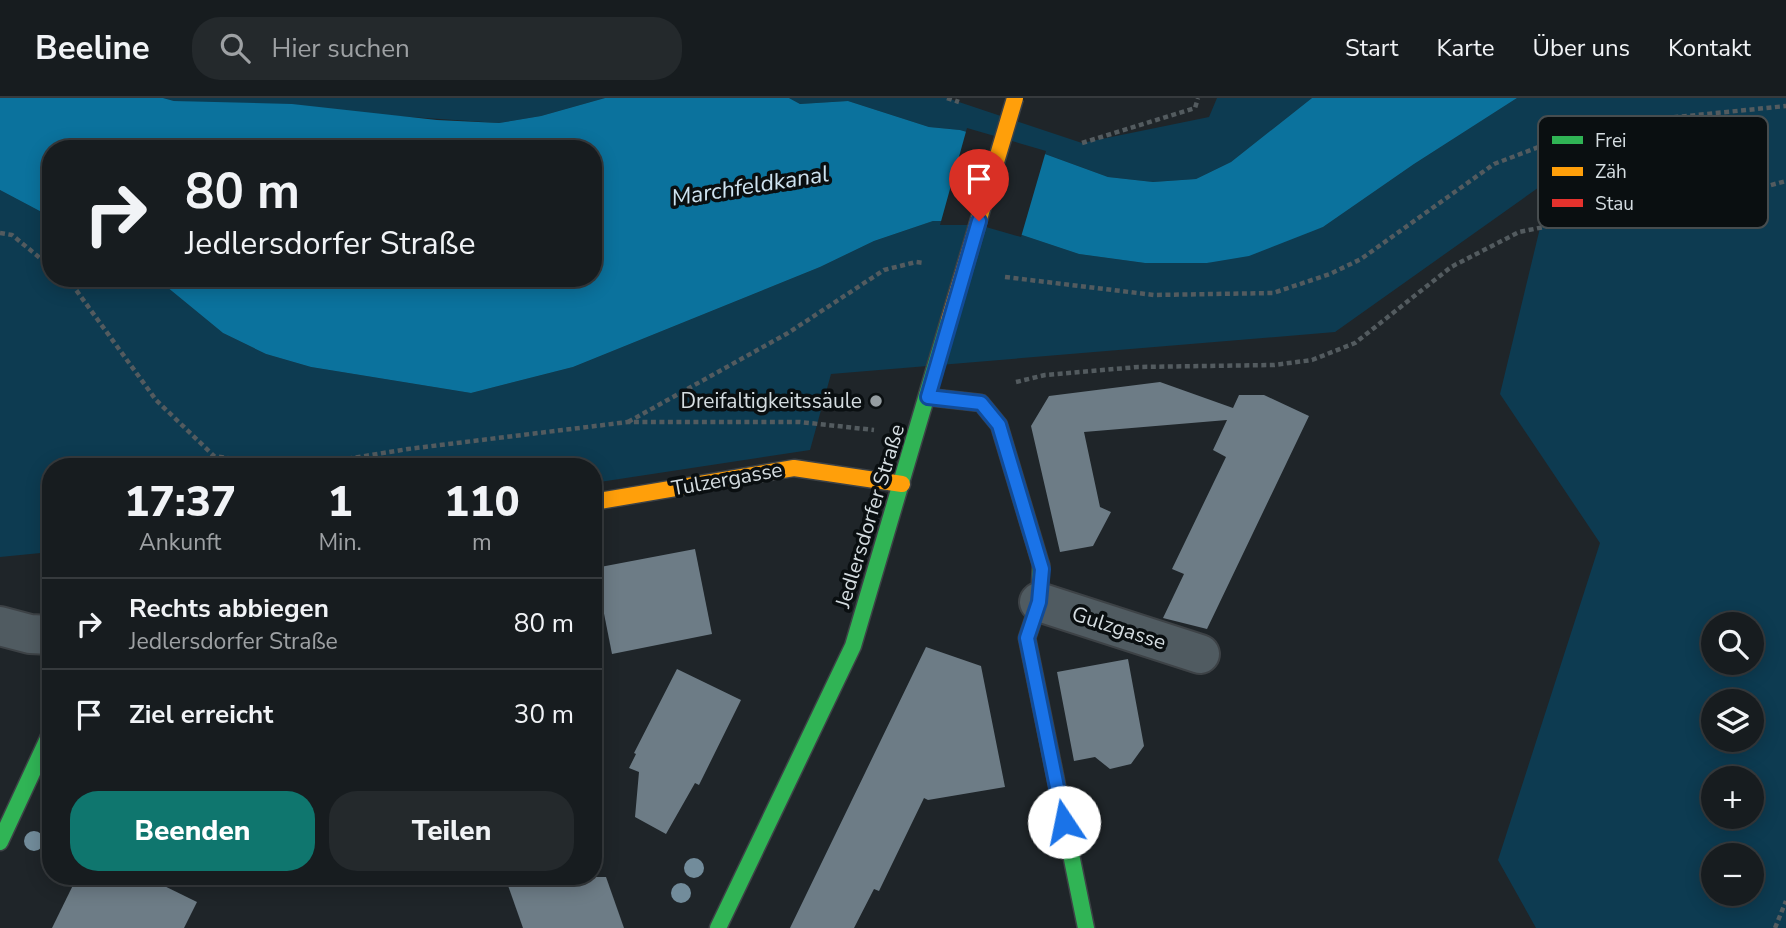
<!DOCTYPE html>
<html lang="de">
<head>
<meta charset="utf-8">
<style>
  body { margin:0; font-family:"Nunito Sans",sans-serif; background:#24292c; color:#f1f3f6; height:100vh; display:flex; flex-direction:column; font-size:26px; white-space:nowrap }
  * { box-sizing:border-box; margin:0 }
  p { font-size:23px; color:#9ea1a4 }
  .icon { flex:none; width:38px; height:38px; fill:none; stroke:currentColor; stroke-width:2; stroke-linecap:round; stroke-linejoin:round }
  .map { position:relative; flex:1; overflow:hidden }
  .sheet { position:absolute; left:42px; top:360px; width:560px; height:427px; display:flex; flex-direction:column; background:#171c1f; border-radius:28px; box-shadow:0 4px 18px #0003,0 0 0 2px #363a3d }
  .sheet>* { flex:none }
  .top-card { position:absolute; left:42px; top:42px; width:560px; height:147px; border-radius:28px; box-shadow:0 4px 18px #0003,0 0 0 2px #363a3d; background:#171c1f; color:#f1f3f6; overflow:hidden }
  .buttons { position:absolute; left:1701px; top:514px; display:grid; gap:14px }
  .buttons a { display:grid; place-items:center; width:63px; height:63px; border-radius:50%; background:#171c1f; box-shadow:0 4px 18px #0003,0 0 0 2px #363a3d; font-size:35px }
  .pin { position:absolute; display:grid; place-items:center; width:60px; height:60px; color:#fff; margin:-72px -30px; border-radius:50% 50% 50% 0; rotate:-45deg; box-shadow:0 0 7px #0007 }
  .pin .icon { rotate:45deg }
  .me { position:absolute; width:77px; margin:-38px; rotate:349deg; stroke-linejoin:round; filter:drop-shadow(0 0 5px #0008) }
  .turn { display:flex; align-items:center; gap:24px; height:147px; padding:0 28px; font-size:32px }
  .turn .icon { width:91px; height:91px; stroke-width:2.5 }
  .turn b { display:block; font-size:49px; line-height:60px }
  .eta { display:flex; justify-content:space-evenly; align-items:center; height:119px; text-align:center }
  .eta b { font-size:42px; font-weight:800; line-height:49px }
  .action { display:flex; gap:14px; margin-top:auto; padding:14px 28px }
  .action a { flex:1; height:80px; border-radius:28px; background:#0f766e; color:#fff; font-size:28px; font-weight:800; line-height:80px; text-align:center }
  .action a+a { background:#24292c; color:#f1f3f6 }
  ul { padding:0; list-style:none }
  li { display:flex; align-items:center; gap:21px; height:91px; padding:0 28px; border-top:2px solid #363a3d }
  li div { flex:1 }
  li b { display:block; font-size:26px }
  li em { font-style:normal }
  header { display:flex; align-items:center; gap:42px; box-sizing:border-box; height:98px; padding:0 35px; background:#171c1f; border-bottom:2px solid #363a3d }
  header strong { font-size:33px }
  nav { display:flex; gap:38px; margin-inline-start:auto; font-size:24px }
  .search { width:490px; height:63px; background:#24292c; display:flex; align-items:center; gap:18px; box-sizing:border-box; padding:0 24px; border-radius:28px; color:#9ea1a4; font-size:26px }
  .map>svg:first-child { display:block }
  .green { fill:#0d3b51; fill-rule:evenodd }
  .water { fill:#0b729d }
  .pier { fill:#1f2529 }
  .building { fill:#6d7c86 }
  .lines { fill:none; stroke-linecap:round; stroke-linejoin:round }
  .street-casing { stroke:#3d4246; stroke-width:42 }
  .fast-casing { stroke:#3d4246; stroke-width:19 }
  .slow-casing { stroke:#3d4246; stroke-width:19 }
  .jam-casing { stroke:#3d4246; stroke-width:19 }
  .path { stroke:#535b5f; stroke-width:4.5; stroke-dasharray:5 3.5; stroke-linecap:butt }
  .street { stroke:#505b61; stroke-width:38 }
  .fast { stroke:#30b455; stroke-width:16 }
  .slow { stroke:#ff9f0a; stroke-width:16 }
  .jam { stroke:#e5322d; stroke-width:16 }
  .slow-bridge-casing { stroke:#3d4246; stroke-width:19; stroke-linecap:butt }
  .slow-bridge { stroke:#ff9f0a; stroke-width:16 }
  .tree { fill:#728c9b }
  .route-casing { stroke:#114b97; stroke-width:18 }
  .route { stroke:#1a73e8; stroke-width:12 }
  .poi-dot { fill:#959da1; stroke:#0a0f11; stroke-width:2.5 }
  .labels { text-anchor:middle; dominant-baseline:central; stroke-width:7; stroke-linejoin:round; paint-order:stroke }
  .poi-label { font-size:21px; fill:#d5dde1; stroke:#0a0f11; text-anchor:end }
  .street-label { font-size:21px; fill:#d5dde1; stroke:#0a0f11 }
  .water-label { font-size:23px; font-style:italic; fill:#cee3f0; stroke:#0a0f11 }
  .key { fill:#0a0f11; stroke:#474d4f; stroke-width:2 }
  .key-label { font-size:19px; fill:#d5dde1 }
</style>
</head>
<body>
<header>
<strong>Beeline</strong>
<div class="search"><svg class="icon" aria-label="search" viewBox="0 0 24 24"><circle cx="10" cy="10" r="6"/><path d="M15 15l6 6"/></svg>Hier suchen</div>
<nav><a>Start</a><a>Karte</a><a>Über uns</a><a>Kontakt</a></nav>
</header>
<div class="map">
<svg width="1786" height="830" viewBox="0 0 1786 830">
  <rect width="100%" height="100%" fill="#1f2529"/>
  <g class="green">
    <polygon points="163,0 605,0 541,18 499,25 174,3"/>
    <polygon points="789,0 947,0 1082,45 1209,19 1217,0 1312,0 1231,64 1196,81 1153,84 1108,79 1045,56 960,32 929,29 848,3 800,6"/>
    <path d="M1517,0H1786V830H1536L1498,762L1600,445L1500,296L1552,80L1335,234L831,276L810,352L593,385V369H51V454L0,459V92L51,119V180H156L223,235L266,256L311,269L471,295L573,269L820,169L874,143L933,123H980L1079,156L1145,165H1207L1323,129L1414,66ZM1713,527H1752V565H1713ZM1713,604H1752V642H1713ZM1713,681H1752V719H1713ZM1713,758H1752V796H1713Z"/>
  </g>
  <polygon class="water" points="0,0 163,0 174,3 292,6 437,22 499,25 541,18 605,0 789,0 800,6 848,3 929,29 960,32 1045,56 1108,79 1153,84 1196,81 1231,64 1312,0 1517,0 1414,66 1323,129 1249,158 1207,165 1145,165 1079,156 980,123 933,123 874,143 820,169 573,269 471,295 311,269 266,256 223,235 156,180 593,180 593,51 51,51 51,119 0,92"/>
  <polygon class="pier" points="967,30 1046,53 1021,139 979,127 940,127"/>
  <g class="building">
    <polygon points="1160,284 1233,310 1239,297 1264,297 1309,318 1207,531 1163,520 1184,476 1172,471 1226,359 1213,352 1227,322 1084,334 1100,409 1111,414 1093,448 1060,454 1031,328 1049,298"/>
    <polygon points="695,451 712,536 612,556 595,470"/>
    <polygon points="926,549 981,568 1005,689 928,702 924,700 879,793 874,791 854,830 790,830"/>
    <polygon points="1128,561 1144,648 1131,666 1110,671 1095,659 1074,663 1057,574"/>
    <polygon points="677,571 741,602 699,687 695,685 666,736 635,719 639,674 629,670 636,656 634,655"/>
    <polygon points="77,779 146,779 197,804 184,830 52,830"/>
    <polygon points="505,779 606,779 624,830 523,830"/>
  </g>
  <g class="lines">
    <defs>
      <g id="street">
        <polyline points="1039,504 1200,556"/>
        <polyline points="0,528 30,536 51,537"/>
      </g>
      <g id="fast">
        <polyline points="1041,467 1039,504 1027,540 1086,830"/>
        <polyline points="0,744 51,634"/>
        <polyline points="718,830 853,548 949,222"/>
      </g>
      <polyline id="slow" points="593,404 794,370 902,386"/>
      <polyline id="jam" points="928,299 981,305 999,327 1041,467"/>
    </defs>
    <use href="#street" class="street-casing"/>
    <use href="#fast" class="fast-casing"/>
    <use href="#slow" class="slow-casing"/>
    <use href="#jam" class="jam-casing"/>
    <g class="path">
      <polyline points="947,0 959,4"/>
      <polyline points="1082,45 1195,10 1198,0"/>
      <polyline points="0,135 12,137 51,169"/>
      <polyline points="1005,179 1154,197 1273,195 1330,176 1361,161 1494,66 1597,27 1786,8"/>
      <polyline points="65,180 71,185 156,302 214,358 284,369"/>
      <polyline points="1016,284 1045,277 1138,269 1274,267 1312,262 1355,245 1451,169 1519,134 1594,119 1749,93 1786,83"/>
      <polyline points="628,324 788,235 884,172 916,164 924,165"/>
      <polyline points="195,369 214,358"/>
      <polyline points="297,369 408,351 628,324 800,324 874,332"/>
      <polyline points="1775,830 1786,803"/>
    </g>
    <use href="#street" class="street"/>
    <use href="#fast" class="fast"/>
    <use href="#slow" class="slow"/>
    <use href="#jam" class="jam"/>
    <defs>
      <polyline id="slow-bridge" points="949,222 1015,0"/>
    </defs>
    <use href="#slow-bridge" class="slow-bridge-casing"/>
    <use href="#slow-bridge" class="slow-bridge"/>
  </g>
  <g class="tree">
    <circle cx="34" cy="743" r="10"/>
    <circle cx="694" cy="770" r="10"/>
    <circle cx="681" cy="795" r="10"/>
  </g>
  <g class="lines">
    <defs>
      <polyline id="route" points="979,123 928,299 981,305 999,327 1042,471 1039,504 1027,540 1064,724"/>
    </defs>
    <use href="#route" class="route-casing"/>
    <use href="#route" class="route"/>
  </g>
  <circle class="poi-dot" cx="876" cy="303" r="7"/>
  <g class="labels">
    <g class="poi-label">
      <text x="862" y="303">Dreifaltigkeitssäule</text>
    </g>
    <g class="street-label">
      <text transform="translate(727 381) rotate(-10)">Tulzergasse</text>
      <text transform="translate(870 418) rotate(-73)">Jedlersdorfer Straße</text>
      <text transform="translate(1119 530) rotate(18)">Gulzgasse</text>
    </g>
    <g class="water-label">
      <text transform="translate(750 88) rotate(-9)">Marchfeldkanal</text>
    </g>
  </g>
  <rect x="1538" y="18" width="230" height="112" rx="10" class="key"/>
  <rect x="1552" y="38" width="31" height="8" fill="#30b455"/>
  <rect x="1552" y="69" width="31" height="9" fill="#ff9f0a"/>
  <rect x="1552" y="101" width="31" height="8" fill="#e5322d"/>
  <g class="key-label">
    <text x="1595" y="49">Frei</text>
    <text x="1595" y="80">Zäh</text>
    <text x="1595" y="112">Stau</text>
  </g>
</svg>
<div class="buttons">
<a><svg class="icon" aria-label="search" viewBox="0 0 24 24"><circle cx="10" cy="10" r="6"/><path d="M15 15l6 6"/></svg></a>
<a><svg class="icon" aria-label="layers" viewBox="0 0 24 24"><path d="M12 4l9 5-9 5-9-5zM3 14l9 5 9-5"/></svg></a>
<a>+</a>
<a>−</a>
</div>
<div class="pin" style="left:979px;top:123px;background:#d93025"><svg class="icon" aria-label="arrive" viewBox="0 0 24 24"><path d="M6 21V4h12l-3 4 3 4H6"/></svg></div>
<svg class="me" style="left:1064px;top:724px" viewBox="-20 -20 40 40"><circle r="19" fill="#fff"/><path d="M0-13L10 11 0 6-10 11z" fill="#1a73e8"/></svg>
<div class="top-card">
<div class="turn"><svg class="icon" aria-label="right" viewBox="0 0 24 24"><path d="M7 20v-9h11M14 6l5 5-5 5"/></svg><div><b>80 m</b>Jedlersdorfer Straße</div></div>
</div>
<section class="sheet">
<div class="eta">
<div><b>17:37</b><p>Ankunft</p></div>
<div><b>1</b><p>Min.</p></div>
<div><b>110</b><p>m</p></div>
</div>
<ul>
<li><svg class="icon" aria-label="right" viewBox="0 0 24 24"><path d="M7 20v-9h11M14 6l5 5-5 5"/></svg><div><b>Rechts abbiegen</b><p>Jedlersdorfer Straße</p></div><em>80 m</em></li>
<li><svg class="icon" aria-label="arrive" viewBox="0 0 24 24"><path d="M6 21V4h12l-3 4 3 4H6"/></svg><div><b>Ziel erreicht</b></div><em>30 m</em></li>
</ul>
<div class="action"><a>Beenden</a><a>Teilen</a></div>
</section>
</div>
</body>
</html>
